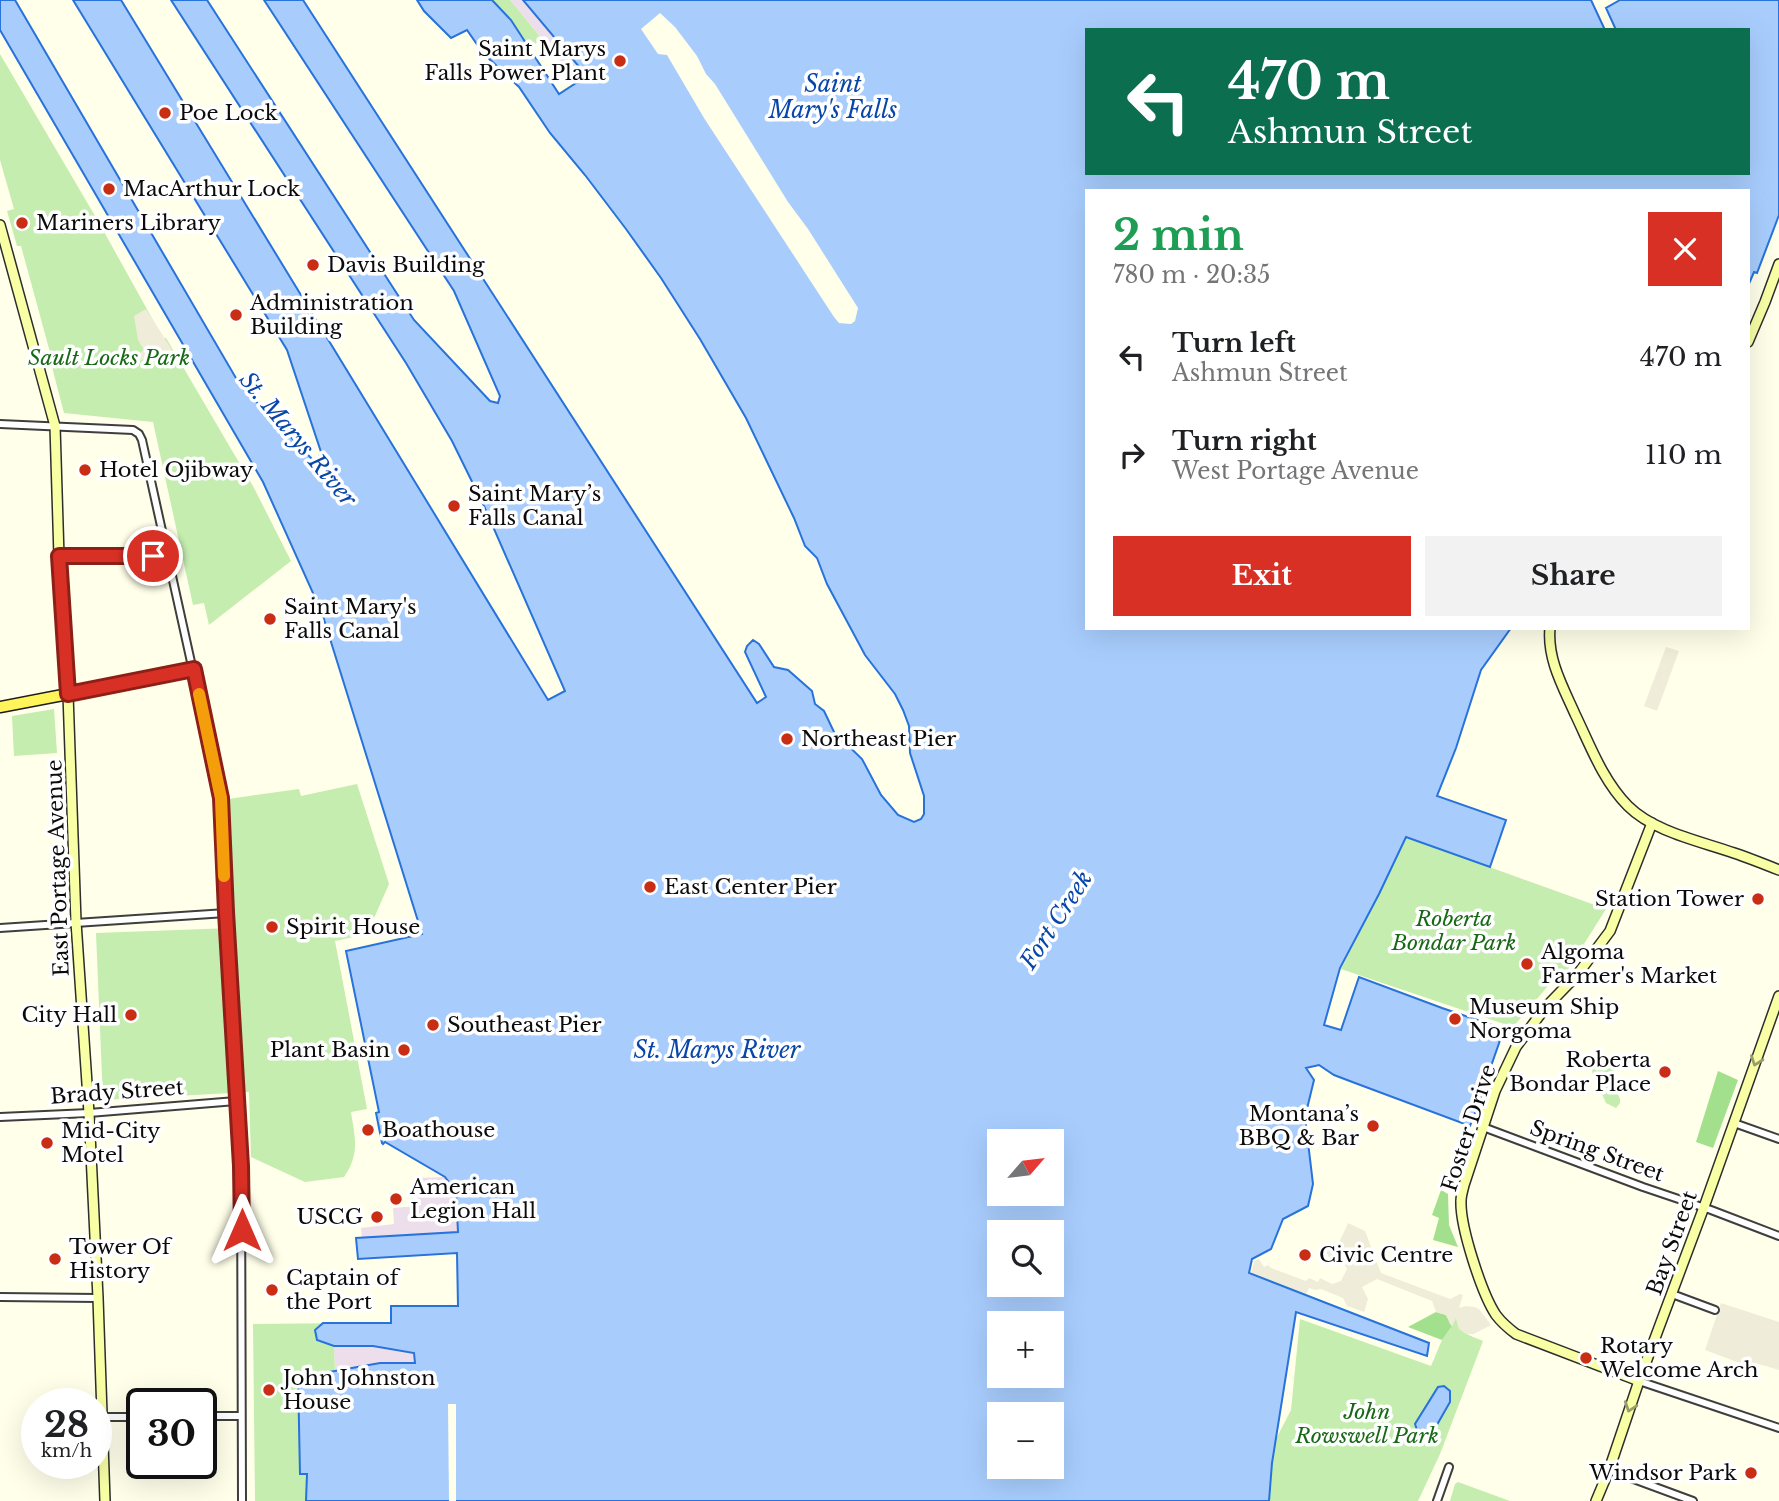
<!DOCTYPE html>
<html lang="en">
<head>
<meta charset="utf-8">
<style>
  body { margin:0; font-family:"Libre Baskerville",serif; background:#f2f2f2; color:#202124; height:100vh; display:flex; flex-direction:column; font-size:26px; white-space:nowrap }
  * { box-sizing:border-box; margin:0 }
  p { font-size:23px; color:#757577 }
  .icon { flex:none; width:38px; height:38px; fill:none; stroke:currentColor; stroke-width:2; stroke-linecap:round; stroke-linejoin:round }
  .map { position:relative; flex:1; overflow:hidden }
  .details { position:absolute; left:1085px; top:189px; width:665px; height:441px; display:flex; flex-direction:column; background:#fff; border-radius:0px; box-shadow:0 7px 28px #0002 }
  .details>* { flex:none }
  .hud { position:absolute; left:1085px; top:28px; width:665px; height:147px; border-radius:0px; box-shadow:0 7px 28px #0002; background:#0b6e4f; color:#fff; overflow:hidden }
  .needle { width:46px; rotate:62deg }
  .buttons { position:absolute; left:987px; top:1129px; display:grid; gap:14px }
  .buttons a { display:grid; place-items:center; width:77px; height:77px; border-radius:0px; background:#fff; box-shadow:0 7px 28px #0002; font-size:35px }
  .speed { position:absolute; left:21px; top:1388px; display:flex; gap:14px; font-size:35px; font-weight:700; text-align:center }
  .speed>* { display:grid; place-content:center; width:91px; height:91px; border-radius:50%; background:#fff; box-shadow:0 7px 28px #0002; line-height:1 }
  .speed small { font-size:18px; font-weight:400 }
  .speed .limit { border:4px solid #111; border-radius:10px; background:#fff; color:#111 }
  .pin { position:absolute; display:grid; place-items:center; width:60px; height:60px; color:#fff; margin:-30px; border:4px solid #fff; border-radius:50%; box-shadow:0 2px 7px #0007 }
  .me { position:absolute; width:77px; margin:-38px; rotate:0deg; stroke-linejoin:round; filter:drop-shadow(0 0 5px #0008) }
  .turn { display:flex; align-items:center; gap:24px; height:147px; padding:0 28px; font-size:32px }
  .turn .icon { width:91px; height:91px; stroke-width:2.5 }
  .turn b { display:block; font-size:49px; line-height:60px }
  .round { display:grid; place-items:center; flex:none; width:74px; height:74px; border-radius:0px; background:#f2f2f2 }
  .overview { display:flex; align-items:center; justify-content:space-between; height:119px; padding:0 28px }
  h1 { font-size:42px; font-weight:700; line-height:52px; color:#1e9e55 }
  .action { display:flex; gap:14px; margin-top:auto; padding:14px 28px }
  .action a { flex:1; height:80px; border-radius:0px; background:#d93025; color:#fff; font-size:28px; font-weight:700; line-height:80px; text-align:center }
  .action a+a { background:#f2f2f2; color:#202124 }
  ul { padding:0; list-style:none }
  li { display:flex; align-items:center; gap:21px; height:98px; padding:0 28px }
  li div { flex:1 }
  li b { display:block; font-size:26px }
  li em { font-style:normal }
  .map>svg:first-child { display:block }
  .industrial { fill:#ecdeeb }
  .green { fill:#c4edaf }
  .forest { fill:#a3e08d }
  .plaza { fill:#efedd9 }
  .water { fill:#a8cdfd; stroke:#2772db; stroke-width:2; fill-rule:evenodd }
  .pier { fill:#ffffea }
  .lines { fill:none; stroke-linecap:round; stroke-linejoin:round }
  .street-casing { stroke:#3e3e3e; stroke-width:10 }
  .secondary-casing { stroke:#2d2d2d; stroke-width:12 }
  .primary-casing { stroke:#1c1c1c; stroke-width:13 }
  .street { stroke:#fff; stroke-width:6 }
  .secondary { stroke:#f8ffa5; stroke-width:9 }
  .primary { stroke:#fff55a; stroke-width:10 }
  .oneway { stroke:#999d67 }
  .route-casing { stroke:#8d1f18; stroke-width:18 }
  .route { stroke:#d93025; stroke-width:12 }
  .slow { stroke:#f59e0b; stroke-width:12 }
  .poi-dot { fill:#c92e15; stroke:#fff; stroke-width:2.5 }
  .labels { text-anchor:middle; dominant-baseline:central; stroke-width:7; stroke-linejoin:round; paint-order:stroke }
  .poi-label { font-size:21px; fill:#0b0b0b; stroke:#fff; text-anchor:start }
  .park-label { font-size:21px; font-style:italic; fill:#186916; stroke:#fff }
  .street-label { font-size:21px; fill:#0b0b0b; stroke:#fff }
  .water-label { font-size:23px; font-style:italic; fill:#0846a9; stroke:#fff }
</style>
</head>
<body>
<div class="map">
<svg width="1779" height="1501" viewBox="0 0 1779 1501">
  <rect width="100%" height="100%" fill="#ffffea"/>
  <g class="industrial">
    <polygon points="510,0 523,0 582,69 574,74 570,73"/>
    <polygon points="445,1177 456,1192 458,1232 362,1238 361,1228 394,1224 393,1208 418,1206 417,1178"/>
    <polygon points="334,1346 373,1346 402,1350 414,1353 415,1364 380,1363 335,1371"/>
  </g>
  <g class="green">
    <polygon points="492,0 510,0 542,39 529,48 511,20"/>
    <polygon points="0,54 98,221 163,338 166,338 254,488 291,561 209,625 204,603 193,605 153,422 64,413 53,371 51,356 21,246 17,246 7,211 14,209 0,160"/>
    <polygon points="54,709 57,753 14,756 12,716"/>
    <path d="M357,784L389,884L367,934L335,941L367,1109L351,1112C355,1138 360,1154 344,1177L305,1182L251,1157L249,1092L103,1100L96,933L232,928L221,800L299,789L301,796Z"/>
    <polygon points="1406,837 1606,909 1567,971 1554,979 1513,1027 1341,969 1379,894"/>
    <polygon points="1611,1059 1614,1070 1612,1081 1620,1099 1620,1103 1616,1108 1606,1103 1592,1072 1594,1064"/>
    <path d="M1456,1316C1458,1334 1468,1334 1483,1341L1440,1454L1418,1501H1269L1272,1463L1276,1439L1291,1410L1300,1319L1431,1366L1442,1340L1452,1326Z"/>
    <polygon points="352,1323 338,1332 334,1346 335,1371 298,1375 300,1473 307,1473 306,1501 255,1501 253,1324"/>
    <polygon points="1458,1482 1510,1501 1450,1501 1455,1484"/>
  </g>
  <g class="forest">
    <polygon points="1718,1071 1738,1080 1713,1148 1696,1142"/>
    <polygon points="1441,1190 1448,1194 1449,1225 1458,1247 1433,1240 1439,1218 1432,1215"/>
    <polygon points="1436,1312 1446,1315 1452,1326 1442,1340 1408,1327"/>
  </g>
  <g class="plaza">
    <polygon points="146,309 179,361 173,364 168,356 163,359 158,351 140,361 137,355 144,350 138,340 134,316"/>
    <polygon points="1666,647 1679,651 1657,711 1644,706"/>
    <polygon points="1348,1223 1365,1231 1381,1273 1450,1299 1460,1294 1463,1295 1459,1308 1466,1306 1475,1307 1479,1309 1491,1325 1474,1334 1467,1334 1459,1329 1456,1318 1452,1326 1450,1324 1446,1315 1436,1312 1432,1301 1377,1279 1362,1287 1368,1299 1364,1312 1347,1306 1343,1298 1321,1289 1315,1290 1309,1288 1306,1295 1251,1274 1254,1261 1259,1259 1264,1267 1268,1265 1271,1268 1306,1281 1309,1278 1318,1282 1320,1278 1332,1284 1341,1281 1347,1269 1344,1264 1330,1260 1326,1251 1328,1243 1338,1245"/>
    <polygon points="1721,1303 1779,1322 1779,1370 1755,1363 1753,1368 1705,1350"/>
  </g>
  <g class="water">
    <path d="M0,0H15L240,385L312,459H318L321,452L287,350L73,0H121L548,700L565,691L484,506L452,441L406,363L171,0H207L414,320L490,401L498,403L500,396L454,291L264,0H303L757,703L766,697L745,652L747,646L753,640L759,644L774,667L788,670L812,691L815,704L824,711L834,732L862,759L881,795L898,815L914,822L921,819L924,814V796L910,753L909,726L903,710L895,694L865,655L827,584L817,558L805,546L794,518L746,418L700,339L661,278L626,229L585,175L550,133L519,87L483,53L467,30L451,38L424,11L417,0H492L511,20L559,94L579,81L574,74L581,69L523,0H1591L1605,30H1087V173H1748V30H1616L1606,8L1620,0H1779V215L1757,273L1754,272L1748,286V191H1087V628H1511L1481,670L1456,748L1437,796L1506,820L1490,867L1406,837L1379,894L1340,968L1324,1025L1341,1030L1359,977L1442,1008L1504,1029L1491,1066L1485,1069L1479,1088L1482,1094L1470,1126L1355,1083L1334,1075L1319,1065L1306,1068L1314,1080L1305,1117L1313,1184L1308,1206L1283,1219L1271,1249L1252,1259L1249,1273L1429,1343L1427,1356L1296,1312L1272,1463L1269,1501H306L307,1474H300L298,1375L318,1374L380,1363H415L414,1353L373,1346H334L317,1340L315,1330L323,1323H391V1306H458L457,1253L358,1259L356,1238L458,1232L456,1192L445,1177L385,1142L383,1144L382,1143L376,1113L379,1112L346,951L422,934L322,613L263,482L0,30ZM999,1141H1052V1194H999ZM999,1232H1052V1284H999ZM999,1323H1052V1376H999ZM999,1414H1052V1466H999Z"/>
    <polygon points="1444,1386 1450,1391 1450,1402 1434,1430 1417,1430 1415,1424 1438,1387"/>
  </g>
  <g class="pier">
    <polygon points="660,13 675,27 697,56 706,74 715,84 788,202 808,229 858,308 855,321 851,324 839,323 834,317 704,118 667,55 658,54 641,29"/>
    <polygon points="448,1404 456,1404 456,1501 449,1501"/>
  </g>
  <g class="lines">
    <defs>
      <g id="street">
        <polyline points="0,424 133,430 139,434 142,440 221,798 226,913 241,1166 242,1501"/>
        <polyline points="59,557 167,556"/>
        <polyline points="68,694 193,669"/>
        <polyline points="0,928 226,913"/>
        <polyline points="0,1117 89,1113 236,1101"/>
        <polyline points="1734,1123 1779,1139"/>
        <polyline points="1483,1127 1643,1187 1711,1210 1779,1236"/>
        <polyline points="1672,1294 1715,1310"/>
        <polyline points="0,1297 98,1298"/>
        <polyline points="1639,1381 1779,1428"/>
        <polyline points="201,1416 241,1416"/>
        <polyline points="102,1417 142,1417"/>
        <polyline points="1609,1470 1693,1501"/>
        <polyline points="1437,1501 1449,1467"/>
      </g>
      <g id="secondary">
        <polyline points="0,225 55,426 59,557 68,694 76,922 89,1113 98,1298 105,1501"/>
        <polyline points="1748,342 1765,302 1779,264"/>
        <path d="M1550,628C1547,659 1563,687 1575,714C1590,745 1603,781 1628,806C1654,832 1700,841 1734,853C1749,858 1764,864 1779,870"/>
        <path d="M1639,1381L1516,1334C1508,1328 1502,1323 1496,1315C1482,1294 1460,1227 1461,1201C1461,1195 1463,1190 1464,1185L1495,1091L1516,1047L1545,1008L1577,975L1610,931L1652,823"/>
        <polyline points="1596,1501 1609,1470 1639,1381 1704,1207 1779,996"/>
      </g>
      <polyline id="primary" points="0,707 68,694"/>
    </defs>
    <use href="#street" class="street-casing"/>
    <use href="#secondary" class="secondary-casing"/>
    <use href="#primary" class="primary-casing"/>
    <use href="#street" class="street"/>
    <use href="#secondary" class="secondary"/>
    <use href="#primary" class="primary"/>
  </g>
  <defs><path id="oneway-chevron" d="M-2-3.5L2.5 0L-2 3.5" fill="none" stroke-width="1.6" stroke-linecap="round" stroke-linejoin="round" transform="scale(1.75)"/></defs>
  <g class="oneway">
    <use href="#oneway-chevron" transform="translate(1756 1061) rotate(110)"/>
    <use href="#oneway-chevron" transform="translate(1630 1407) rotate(109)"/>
  </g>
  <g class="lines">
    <defs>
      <polyline id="route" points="153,556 59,556 68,694 194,669 221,798 226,912 241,1166 242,1230"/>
    </defs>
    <use href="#route" class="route-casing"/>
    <use href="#route" class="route"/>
    <polyline class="slow" points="199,694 221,798 224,876"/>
  </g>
  <g class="poi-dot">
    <circle cx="620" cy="61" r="7"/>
    <circle cx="165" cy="113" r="7"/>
    <circle cx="109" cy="189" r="7"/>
    <circle cx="22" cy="223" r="7"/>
    <circle cx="313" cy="265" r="7"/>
    <circle cx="236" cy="315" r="7"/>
    <circle cx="85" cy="470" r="7"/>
    <circle cx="454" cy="506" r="7"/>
    <circle cx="270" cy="619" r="7"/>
    <circle cx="787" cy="739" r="7"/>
    <circle cx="650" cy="887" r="7"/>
    <circle cx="1758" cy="899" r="7"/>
    <circle cx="272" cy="927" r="7"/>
    <circle cx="1527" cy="964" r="7"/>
    <circle cx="131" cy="1015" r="7"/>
    <circle cx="1455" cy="1019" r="7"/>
    <circle cx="433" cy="1025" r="7"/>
    <circle cx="404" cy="1050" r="7"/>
    <circle cx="1665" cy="1072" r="7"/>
    <circle cx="1373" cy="1126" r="7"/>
    <circle cx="368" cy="1130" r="7"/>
    <circle cx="47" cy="1143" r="7"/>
    <circle cx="396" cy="1199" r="7"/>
    <circle cx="377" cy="1217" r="7"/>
    <circle cx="1305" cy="1255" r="7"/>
    <circle cx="55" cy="1259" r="7"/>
    <circle cx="272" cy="1290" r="7"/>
    <circle cx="1586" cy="1358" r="7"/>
    <circle cx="269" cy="1390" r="7"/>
    <circle cx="1751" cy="1473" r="7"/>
  </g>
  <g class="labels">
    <g class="poi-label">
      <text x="606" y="49" text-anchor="end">Saint Marys<tspan x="606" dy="24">Falls Power Plant</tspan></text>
      <text x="179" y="113">Poe Lock</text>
      <text x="123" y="189">MacArthur Lock</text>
      <text x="36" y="223">Mariners Library</text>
      <text x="327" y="265">Davis Building</text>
      <text x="250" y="303">Administration<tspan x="250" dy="24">Building</tspan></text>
      <text x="99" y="470">Hotel Ojibway</text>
      <text x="468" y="494">Saint Mary’s<tspan x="468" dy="24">Falls Canal</tspan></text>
      <text x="284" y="607">Saint Mary's<tspan x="284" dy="24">Falls Canal</tspan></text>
      <text x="801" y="739">Northeast Pier</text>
      <text x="664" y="887">East Center Pier</text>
      <text x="1744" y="899" text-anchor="end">Station Tower</text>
      <text x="286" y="927">Spirit House</text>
      <text x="1541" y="952">Algoma<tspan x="1541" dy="24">Farmer's Market</tspan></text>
      <text x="1469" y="1007">Museum Ship<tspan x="1469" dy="24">Norgoma</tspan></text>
      <text x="117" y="1015" text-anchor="end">City Hall</text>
      <text x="447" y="1025">Southeast Pier</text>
      <text x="390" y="1050" text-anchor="end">Plant Basin</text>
      <text x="1651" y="1060" text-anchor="end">Roberta<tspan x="1651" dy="24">Bondar Place</tspan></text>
      <text x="1359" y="1114" text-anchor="end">Montana’s<tspan x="1359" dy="24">BBQ &amp; Bar</tspan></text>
      <text x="382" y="1130">Boathouse</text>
      <text x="61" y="1131">Mid-City<tspan x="61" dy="24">Motel</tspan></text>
      <text x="410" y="1187">American<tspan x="410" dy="24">Legion Hall</tspan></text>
      <text x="363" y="1217" text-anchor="end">USCG</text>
      <text x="69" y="1247">Tower Of<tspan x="69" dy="24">History</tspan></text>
      <text x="1319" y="1255">Civic Centre</text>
      <text x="286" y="1278">Captain of<tspan x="286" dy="24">the Port</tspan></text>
      <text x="1600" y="1346">Rotary<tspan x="1600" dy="24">Welcome Arch</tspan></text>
      <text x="283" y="1378">John Johnston<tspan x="283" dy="24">House</tspan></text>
      <text x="1737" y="1473" text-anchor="end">Windsor Park</text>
    </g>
    <g class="park-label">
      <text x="109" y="358">Sault Locks Park</text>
      <text x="1454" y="919">Roberta<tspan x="1454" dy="24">Bondar Park</tspan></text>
      <text x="1367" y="1412">John<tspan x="1367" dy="24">Rowswell Park</tspan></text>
    </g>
    <g class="street-label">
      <text transform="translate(58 868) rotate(-92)">East Portage Avenue</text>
      <text transform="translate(117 1092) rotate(-4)">Brady Street</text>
      <text transform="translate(1469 1128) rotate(-72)">Foster Drive</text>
      <text transform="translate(1597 1151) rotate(20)">Spring Street</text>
      <text transform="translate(1672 1243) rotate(-70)">Bay Street</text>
    </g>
    <g class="water-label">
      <text x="833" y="84">Saint<tspan x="833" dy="26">Mary's Falls</tspan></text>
      <text transform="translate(298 439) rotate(50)">St. Marys River</text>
      <text transform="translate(1056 920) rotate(-57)">Fort Creek</text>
      <text x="717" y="1050">St. Marys River</text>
    </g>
  </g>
</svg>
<div class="buttons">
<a><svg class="needle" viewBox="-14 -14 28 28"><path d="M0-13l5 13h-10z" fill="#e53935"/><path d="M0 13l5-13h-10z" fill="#757577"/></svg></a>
<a><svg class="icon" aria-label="search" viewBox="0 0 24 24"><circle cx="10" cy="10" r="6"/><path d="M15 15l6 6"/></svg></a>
<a>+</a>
<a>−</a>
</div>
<div class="speed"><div>28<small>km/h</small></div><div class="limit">30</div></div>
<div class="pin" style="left:153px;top:556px;background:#d93025"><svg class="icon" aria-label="arrive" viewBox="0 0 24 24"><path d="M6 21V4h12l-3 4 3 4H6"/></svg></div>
<svg class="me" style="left:242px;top:1230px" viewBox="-20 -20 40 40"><path d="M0-17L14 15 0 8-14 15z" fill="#d93025" stroke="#fff" stroke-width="4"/></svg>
<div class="hud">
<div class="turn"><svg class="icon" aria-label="left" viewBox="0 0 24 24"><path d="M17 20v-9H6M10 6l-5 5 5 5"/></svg><div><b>470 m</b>Ashmun Street</div></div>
</div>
<section class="details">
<div class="overview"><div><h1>2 min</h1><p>780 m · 20:35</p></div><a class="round" style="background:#d93025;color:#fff"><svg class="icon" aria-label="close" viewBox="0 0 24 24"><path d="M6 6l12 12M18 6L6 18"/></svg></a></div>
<ul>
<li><svg class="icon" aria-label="left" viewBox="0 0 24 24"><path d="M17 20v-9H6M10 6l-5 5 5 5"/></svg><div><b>Turn left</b><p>Ashmun Street</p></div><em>470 m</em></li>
<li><svg class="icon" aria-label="right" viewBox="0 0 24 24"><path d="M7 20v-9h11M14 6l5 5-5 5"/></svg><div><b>Turn right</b><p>West Portage Avenue</p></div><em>110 m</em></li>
</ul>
<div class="action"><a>Exit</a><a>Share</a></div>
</section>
</div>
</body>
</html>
